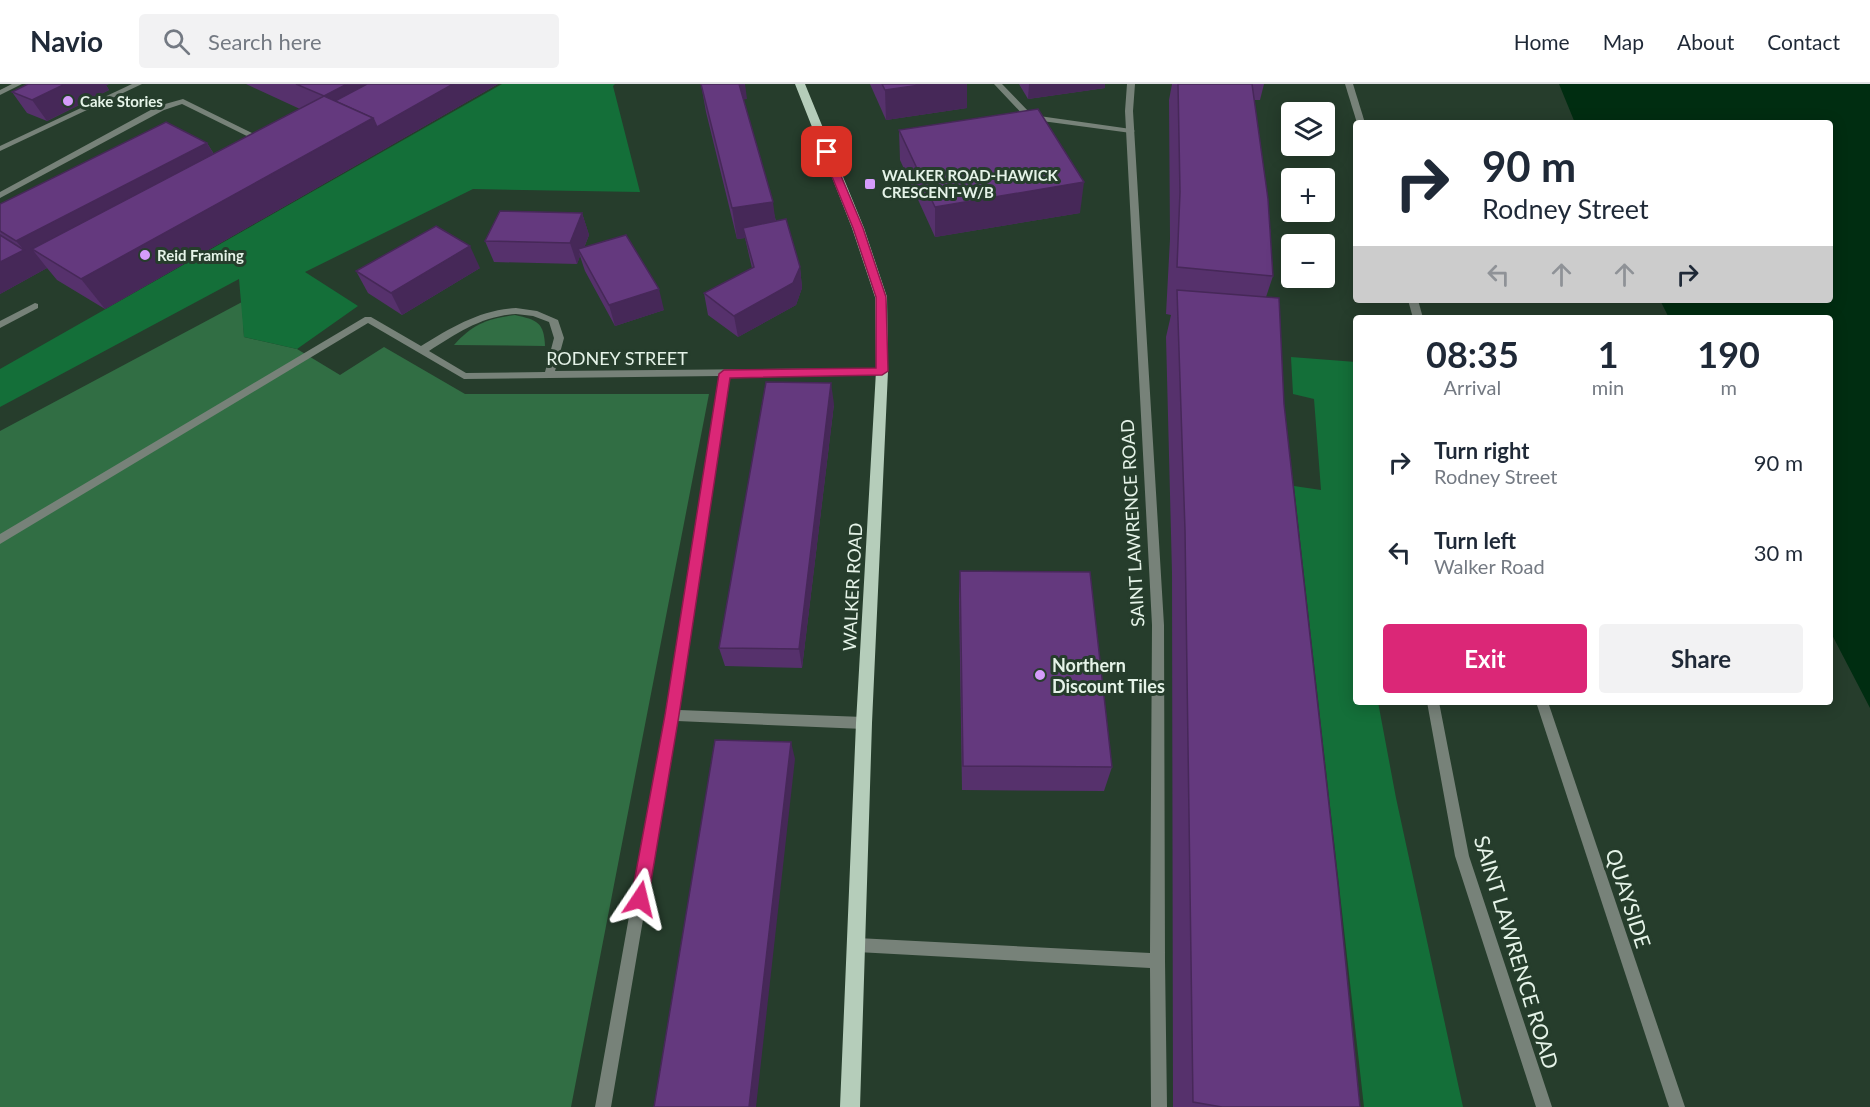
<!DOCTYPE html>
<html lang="en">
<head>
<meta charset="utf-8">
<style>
  body { margin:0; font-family:Lato,sans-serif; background:#f2f2f3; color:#1f2937; height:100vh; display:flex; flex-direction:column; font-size:22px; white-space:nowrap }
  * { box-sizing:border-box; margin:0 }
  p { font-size:20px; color:#747a83 }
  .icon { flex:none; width:33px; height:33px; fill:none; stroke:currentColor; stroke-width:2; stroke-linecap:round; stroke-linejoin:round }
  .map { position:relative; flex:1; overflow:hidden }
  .panel { position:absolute; left:1353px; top:231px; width:480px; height:390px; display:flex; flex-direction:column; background:#fff; border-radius:6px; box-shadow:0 3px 15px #0003 }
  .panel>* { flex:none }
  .guide { position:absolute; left:1353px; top:36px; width:480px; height:183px; border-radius:6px; box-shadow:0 3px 15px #0003; background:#fff; color:#1f2937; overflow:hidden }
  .controls { position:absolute; left:1281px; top:18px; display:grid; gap:12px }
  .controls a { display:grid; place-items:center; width:54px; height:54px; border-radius:6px; background:#fff; box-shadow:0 3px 15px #0003; font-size:30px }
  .pin { position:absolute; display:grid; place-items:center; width:51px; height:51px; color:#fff; margin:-26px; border-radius:12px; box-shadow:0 3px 9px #0006 }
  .me { position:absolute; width:66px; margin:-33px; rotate:10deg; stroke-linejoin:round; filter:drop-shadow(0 0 4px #0008) }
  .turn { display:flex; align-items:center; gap:21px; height:126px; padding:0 30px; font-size:27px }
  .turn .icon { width:78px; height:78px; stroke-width:2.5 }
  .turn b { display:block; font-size:42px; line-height:51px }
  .lanes { display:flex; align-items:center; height:57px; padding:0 30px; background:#0003; justify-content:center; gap:30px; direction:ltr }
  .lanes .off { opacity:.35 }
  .eta { display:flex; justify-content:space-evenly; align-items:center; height:102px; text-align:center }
  .eta b { font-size:36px; font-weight:700; line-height:42px }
  .cta { display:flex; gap:12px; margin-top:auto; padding:12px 30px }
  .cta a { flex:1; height:69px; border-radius:6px; background:#db2777; color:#fff; font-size:24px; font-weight:700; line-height:69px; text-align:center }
  .cta a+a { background:#f2f2f3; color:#1f2937 }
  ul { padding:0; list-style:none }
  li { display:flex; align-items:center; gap:18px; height:90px; padding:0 30px }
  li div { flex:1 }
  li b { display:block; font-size:22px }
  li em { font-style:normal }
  header { display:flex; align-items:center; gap:36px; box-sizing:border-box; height:84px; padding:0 30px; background:#fff; border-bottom:2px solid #e0e1e3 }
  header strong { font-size:28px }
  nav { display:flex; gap:33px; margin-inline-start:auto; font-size:21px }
  .search { width:420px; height:54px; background:#f2f2f3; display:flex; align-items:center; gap:15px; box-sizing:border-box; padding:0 21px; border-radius:6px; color:#747a83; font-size:22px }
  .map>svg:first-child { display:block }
  .green { fill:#316e44 }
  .forest { fill:#146f39 }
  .water { fill:#002d11 }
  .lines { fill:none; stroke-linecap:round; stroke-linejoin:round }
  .lane { fill:#778279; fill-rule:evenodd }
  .street { fill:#778279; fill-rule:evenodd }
  .primary { fill:#b5cdba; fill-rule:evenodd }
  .wall { fill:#56316c }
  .shaded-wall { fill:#462858 }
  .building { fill:#64397e; stroke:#462858; stroke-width:1.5 }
  .route { fill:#db2777; stroke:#8e194d; stroke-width:1.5 }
  .poi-dot { fill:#d59cfb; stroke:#263d2c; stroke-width:2 }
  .labels { text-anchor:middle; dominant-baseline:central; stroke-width:6; stroke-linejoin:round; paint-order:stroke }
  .far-poi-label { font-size:15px; font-weight:bold; fill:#e5f3e8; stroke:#263d2c; text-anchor:start }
  .street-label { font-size:18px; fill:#e5f3e8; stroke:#263d2c }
  .poi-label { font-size:18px; font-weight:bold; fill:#e5f3e8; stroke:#263d2c; text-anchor:start }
  .near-street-label { font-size:21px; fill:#e5f3e8; stroke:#263d2c }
</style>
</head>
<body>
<header>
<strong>Navio</strong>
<div class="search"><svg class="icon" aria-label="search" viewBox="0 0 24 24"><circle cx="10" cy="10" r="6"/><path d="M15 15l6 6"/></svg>Search here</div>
<nav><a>Home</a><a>Map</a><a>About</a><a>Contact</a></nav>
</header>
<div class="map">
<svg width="1870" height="1023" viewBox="0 0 1870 1023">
  <rect width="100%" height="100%" fill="#263d2c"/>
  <g class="green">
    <polygon points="242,218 244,253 297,265 340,291 384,263 465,310 709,310 571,1023 0,1023 0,347"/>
    <path d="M515,231C537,236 544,238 545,262L454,261C472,240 489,234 515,231Z"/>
  </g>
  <g class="forest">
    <polygon points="502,0 615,0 613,2 640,108 473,105 305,188 358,222 297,265 244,253 239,195 0,323 0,285"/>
    <polygon points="1291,273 1356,278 1356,618 1378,618 1396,714 1463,1023 1364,1023 1294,402 1321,406 1314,315 1293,310"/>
  </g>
  <polygon class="water" points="1559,0 1870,0 1870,624 1830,547 1830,234 1669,234 1660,216 1830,216 1830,39 1575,39"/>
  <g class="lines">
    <g class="lane">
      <polygon points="12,0 22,0 0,11 0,6"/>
      <polygon points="132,0 142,0 0,67 0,62"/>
      <polygon points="994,0 1002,0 1032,31 1131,45 1135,47 1131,49 1027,35"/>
      <polygon points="183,15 262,54 255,56 182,20 164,26 0,114 0,108 158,22"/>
      <polygon points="35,219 38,220 38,224 0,244 0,237"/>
    </g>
    <g class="street">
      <polygon points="1127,0 1135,0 1133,27 1164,541 1165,877 1167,1023 1151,1023 1150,884 857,868 852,866 850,861 852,856 857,854 1150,869 1152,541 1125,27"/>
      <polygon points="1345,0 1353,0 1365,39 1357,39"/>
      <polygon points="1408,216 1418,216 1423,234 1413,234"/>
      <path d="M516,224L537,227L558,236L564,254L555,287L882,284L887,287L882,290L730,292L679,626L864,633L869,635L871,639L869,643L864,645L677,637L611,1023H595L665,631L720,292L464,295L368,239L0,460V450L365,233H371L421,262C452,243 480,226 516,224ZM516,230L533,232L549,238L554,254L545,288L466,289L429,267C457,249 482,232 516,230Z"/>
      <polygon points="1427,618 1439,618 1469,772 1552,1023 1536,1023 1455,772"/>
      <polygon points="1536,618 1548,618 1685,1023 1669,1023"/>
    </g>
    <polygon class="primary" points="795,0 805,0 864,144 887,213 888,287 872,639 860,1023 840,1023 856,639 876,287 875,213 852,144"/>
  </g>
  <g class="wall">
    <polygon points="28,0 109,0 106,1 109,6 47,37 27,29 12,8"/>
    <polygon points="246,0 498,0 105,225 57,196 47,184 0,210 0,120 207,59 214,70 300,25"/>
    <polygon points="701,0 747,15 743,15 776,137 800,183 802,204 796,221 738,253 708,231 704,209 752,184 745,154 737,155 706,28"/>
    <polygon points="870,0 967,0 967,24 886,36"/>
    <polygon points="1019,0 1105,0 1105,4 1028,15"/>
    <polygon points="1172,0 1264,0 1260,16 1254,16 1273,192 1266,213 1284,320 1360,1023 1173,1023 1172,489 1166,253 1171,231 1166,230 1170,155 1169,16"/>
    <polygon points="899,46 1080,129 935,153 900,76"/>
    <polygon points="582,129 589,151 584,164 664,226 615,242 585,187 580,172 577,180 494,178 485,157"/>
    <polygon points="480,184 402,231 368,209 356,187"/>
    <polygon points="834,320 802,584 725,582 719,564"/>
    <polygon points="960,487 1112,683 1104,707 962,706 959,515"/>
  </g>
  <g class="shaded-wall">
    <polygon points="65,0 109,0 106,1 109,6 47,37 32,16"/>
    <polygon points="347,0 381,0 355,33 324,12"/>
    <polygon points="453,0 498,0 105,225 81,195 373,34"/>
    <polygon points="708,0 745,0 747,15 712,20"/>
    <polygon points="927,0 967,0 967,24 886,36 885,6"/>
    <polygon points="1029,0 1105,0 1105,4 1028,15"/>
    <polygon points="207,59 225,89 32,165 47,184 0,210 0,178 24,166 16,157"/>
    <polygon points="1084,98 1080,129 935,153 935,123"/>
    <polygon points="773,118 777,149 743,144 745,154 737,155 732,124"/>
    <polygon points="582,129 589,151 581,171 578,165 580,172 577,180 570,159"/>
    <polygon points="470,162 480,184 402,231 391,209"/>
    <polygon points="800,183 802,204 796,221 738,253 734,232"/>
    <polygon points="659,205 664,226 615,242 609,221"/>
    <polygon points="831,299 834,320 802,584 799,565"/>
    <polygon points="791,658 795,675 756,1023 749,1023"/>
  </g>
  <g class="building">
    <polygon points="28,0 65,0 32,16 12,8"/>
    <polygon points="296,0 347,0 324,12"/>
    <polygon points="367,0 453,0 377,43 373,34 335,17"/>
    <polygon points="701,0 739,0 773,118 732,124"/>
    <polygon points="882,0 927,0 885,6"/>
    <polygon points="1178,0 1252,0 1268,115 1273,192 1177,183 1180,108"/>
    <polygon points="324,12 373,34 81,195 32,165"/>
    <polygon points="1038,25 1084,98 935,123 899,46"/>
    <polygon points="166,38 207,59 16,157 0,147 0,120"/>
    <polygon points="500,127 582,129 570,159 485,157"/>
    <polygon points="786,135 800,183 793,199 734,232 704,209 754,183 743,144"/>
    <polygon points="436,142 470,162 391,209 356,187"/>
    <polygon points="0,151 24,166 0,178"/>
    <polygon points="626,151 659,205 609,221 578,165"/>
    <polygon points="1177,206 1279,214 1284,320 1338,801 1360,1023 1222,1023 1193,1018 1185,446"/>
    <polygon points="766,298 831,299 799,565 719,564"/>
    <polygon points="960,487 1090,488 1112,683 963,682"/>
    <polygon points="715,656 791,658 749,1023 654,1023"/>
  </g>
  <polygon class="route" points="827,65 831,68 863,144 886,213 888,287 882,291 730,294 679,631 648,815 645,821 640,824 634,821 631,815 665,631 719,290 724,286 876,284 876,213 853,144 822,68"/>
  <g class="poi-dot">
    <circle cx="68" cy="17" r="6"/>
    <rect x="864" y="94" width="12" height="12" rx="3"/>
    <circle cx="145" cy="171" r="6"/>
    <circle cx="1040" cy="591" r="6"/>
  </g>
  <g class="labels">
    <g class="far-poi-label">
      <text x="80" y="17">Cake Stories</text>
      <text x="882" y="91">WALKER ROAD-HAWICK<tspan x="882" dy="17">CRESCENT-W/B</tspan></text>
      <text x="157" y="171">Reid Framing</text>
    </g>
    <g class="street-label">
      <text x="617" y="274">RODNEY STREET</text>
      <text transform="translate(1132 439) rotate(-93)">SAINT LAWRENCE ROAD</text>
      <text transform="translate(852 503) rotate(-87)">WALKER ROAD</text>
    </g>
    <g class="poi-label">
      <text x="1052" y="581">Northern<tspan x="1052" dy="21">Discount Tiles</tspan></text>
    </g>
    <g class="near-street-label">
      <text transform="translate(1629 814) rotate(72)">QUAYSIDE</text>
      <text transform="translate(1517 868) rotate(73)">SAINT LAWRENCE ROAD</text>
    </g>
  </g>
</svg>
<div class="controls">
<a><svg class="icon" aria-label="layers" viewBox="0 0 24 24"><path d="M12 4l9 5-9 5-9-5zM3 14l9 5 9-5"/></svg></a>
<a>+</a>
<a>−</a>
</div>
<div class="pin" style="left:827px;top:68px;background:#d93025"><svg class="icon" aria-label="arrive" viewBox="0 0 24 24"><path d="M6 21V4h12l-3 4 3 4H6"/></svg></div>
<svg class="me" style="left:640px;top:815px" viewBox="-20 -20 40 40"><path d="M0-17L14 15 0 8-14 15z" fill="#db2777" stroke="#fff" stroke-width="4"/></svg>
<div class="guide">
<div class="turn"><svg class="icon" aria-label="right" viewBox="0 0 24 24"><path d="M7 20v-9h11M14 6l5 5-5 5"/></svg><div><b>90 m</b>Rodney Street</div></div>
<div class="lanes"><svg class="icon off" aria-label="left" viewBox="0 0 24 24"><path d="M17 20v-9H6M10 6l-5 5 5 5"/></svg><svg class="icon off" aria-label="ahead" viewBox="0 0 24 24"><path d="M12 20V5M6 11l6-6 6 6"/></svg><svg class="icon off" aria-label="ahead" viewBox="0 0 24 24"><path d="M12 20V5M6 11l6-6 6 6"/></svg><svg class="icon" aria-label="right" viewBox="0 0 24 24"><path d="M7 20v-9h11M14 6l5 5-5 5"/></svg></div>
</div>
<section class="panel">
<div class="eta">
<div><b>08:35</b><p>Arrival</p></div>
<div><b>1</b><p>min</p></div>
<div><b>190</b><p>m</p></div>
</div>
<ul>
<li><svg class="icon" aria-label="right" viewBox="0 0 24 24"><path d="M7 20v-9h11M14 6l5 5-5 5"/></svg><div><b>Turn right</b><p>Rodney Street</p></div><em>90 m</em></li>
<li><svg class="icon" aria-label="left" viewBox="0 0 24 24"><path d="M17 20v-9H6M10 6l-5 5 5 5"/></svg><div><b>Turn left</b><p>Walker Road</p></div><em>30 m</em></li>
</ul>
<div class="cta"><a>Exit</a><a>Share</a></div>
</section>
</div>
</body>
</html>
